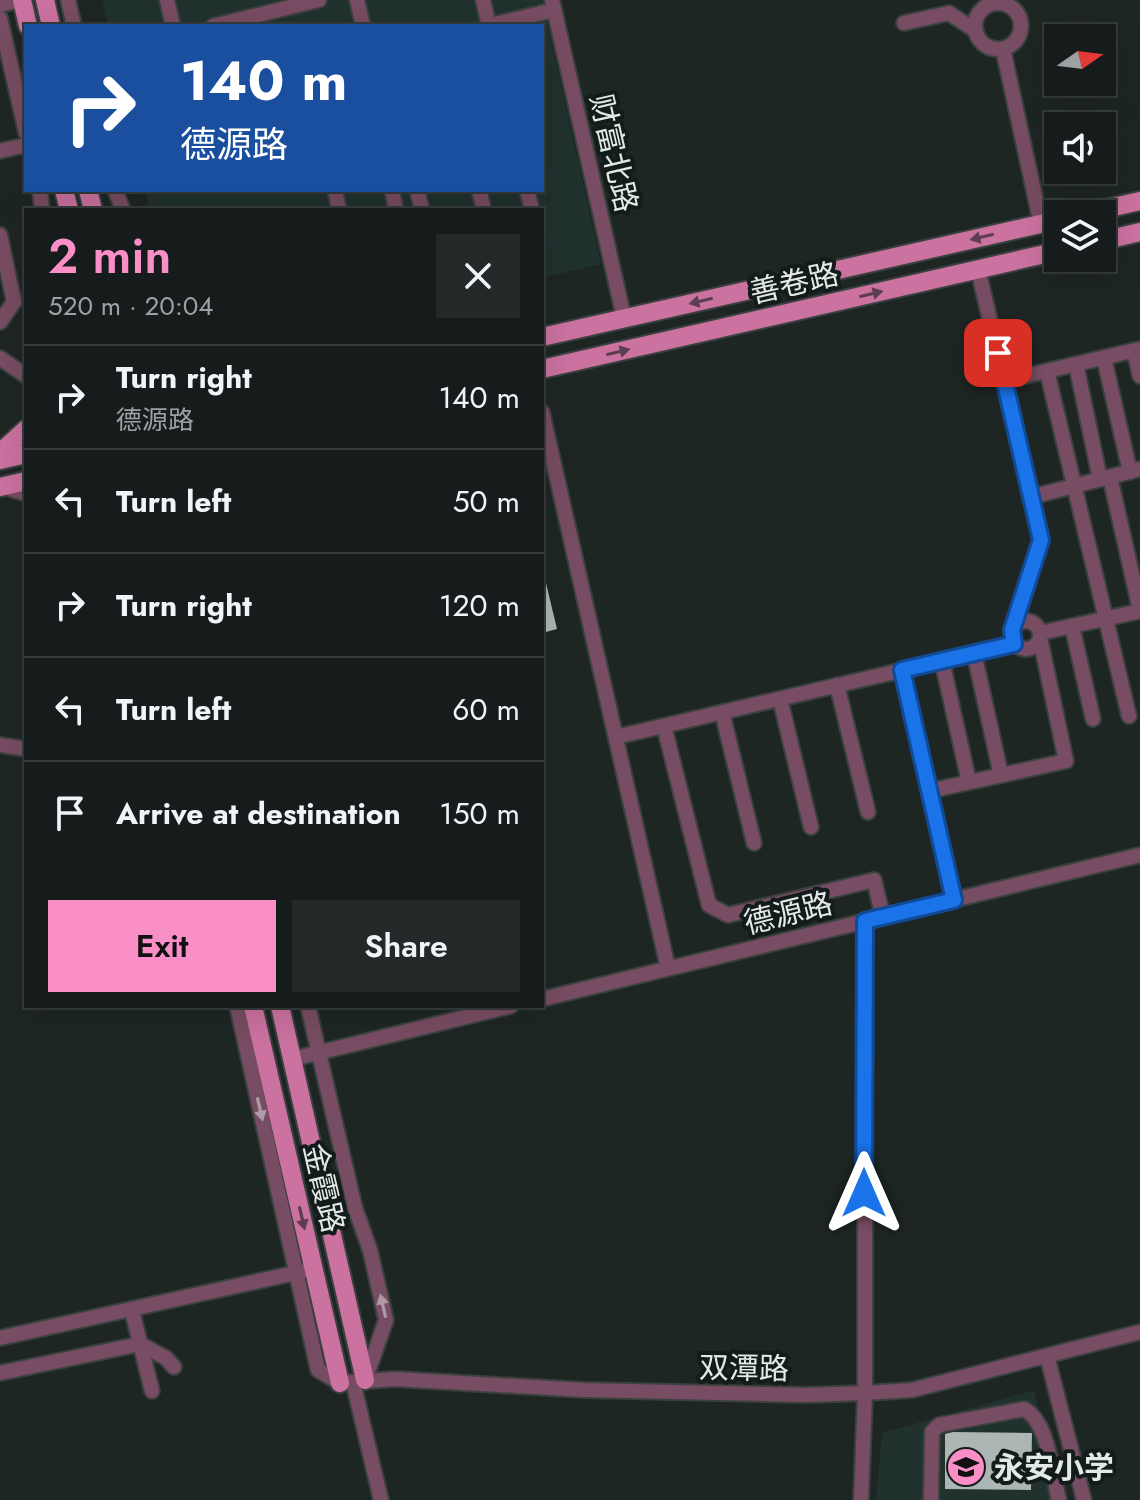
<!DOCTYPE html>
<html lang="en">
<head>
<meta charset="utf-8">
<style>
  body { margin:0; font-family:Jost,"Noto Sans SC",sans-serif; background:#232928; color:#f1f3f6; height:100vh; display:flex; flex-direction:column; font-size:30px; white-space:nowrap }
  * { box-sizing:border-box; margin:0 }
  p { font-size:26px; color:#9ea1a3 }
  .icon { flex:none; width:44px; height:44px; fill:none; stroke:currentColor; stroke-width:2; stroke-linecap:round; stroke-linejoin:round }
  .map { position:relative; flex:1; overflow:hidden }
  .panel { position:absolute; left:24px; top:208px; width:520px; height:800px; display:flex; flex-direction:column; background:#161c1b; border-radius:0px; box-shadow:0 8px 32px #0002,0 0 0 2px #353a3a }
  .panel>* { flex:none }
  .guide { position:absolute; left:24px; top:24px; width:520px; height:168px; border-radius:0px; box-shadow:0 8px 32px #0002,0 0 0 2px #353a3a; background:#1a4fa0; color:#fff; overflow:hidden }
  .needle { width:52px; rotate:76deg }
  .buttons { position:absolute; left:1044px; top:24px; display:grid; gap:16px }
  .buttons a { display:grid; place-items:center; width:72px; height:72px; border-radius:0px; background:#161c1b; box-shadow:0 8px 32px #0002,0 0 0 2px #353a3a; font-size:40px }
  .pin { position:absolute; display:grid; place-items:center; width:68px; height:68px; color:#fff; margin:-34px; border-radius:16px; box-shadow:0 4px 12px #0006 }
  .me { position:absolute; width:88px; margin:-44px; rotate:0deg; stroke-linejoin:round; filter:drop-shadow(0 0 6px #0008) }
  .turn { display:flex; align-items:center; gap:28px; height:168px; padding:0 24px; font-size:36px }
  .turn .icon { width:104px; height:104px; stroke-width:2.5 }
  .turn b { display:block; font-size:56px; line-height:68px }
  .round { display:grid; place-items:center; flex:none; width:84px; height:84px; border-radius:0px; background:#232928 }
  .overview { display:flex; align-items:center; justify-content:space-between; height:136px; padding:0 24px }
  h1 { font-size:48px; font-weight:600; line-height:60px; color:#fa8fc7 }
  .cta { display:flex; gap:16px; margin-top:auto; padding:16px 24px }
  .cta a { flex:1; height:92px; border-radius:0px; background:#fa8fc7; color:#111; font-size:32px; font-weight:600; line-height:92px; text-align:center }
  .cta a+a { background:#232928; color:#f1f3f6 }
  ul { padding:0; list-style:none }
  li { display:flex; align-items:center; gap:24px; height:104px; padding:0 24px; border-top:2px solid #353a3a }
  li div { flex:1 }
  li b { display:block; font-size:30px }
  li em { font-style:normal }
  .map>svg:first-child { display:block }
  .built { fill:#21312e }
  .building { fill:#acb6b5 }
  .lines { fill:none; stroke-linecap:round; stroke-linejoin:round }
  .minor-casing { stroke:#3a413f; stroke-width:18 }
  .major-casing { stroke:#3a413f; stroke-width:22 }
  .minor { stroke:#784c62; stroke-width:14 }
  .major { stroke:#cb72a0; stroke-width:18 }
  .oneway { fill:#5d3e50 }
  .oneway2 { fill:#ae9aa5 }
  .route-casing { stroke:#114b97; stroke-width:20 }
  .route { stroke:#1a73e8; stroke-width:14 }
  .labels { text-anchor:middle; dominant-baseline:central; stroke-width:8; stroke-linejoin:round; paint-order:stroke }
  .street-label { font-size:30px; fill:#e3e9e8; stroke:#141c1b }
  .poi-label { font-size:30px; font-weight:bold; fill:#e3e9e8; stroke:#141c1b; text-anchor:start }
</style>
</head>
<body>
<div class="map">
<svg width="1140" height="1500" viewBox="0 0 1140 1500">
  <rect width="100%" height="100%" fill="#1e2624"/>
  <g class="built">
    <polygon points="102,0 542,0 601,264 542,278 542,210 150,210 145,190 542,190 542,26 108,26"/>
    <polygon points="1034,1390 1062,1500 876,1500 882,1433"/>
  </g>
  <g class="building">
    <polygon points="546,583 557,629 542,633 542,584"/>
    <polygon points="953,1432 1032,1433 1031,1490 945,1489 945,1434"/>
  </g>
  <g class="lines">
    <defs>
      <g id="minor">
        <polyline points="68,0 74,26"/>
        <polyline points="167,0 173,26"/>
        <polyline points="357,0 363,26"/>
        <polyline points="483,0 489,26"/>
        <polyline points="552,0 624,318"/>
        <circle cx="998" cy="26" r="23"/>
        <polyline points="0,5 20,0"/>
        <polyline points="0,18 26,133"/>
        <polyline points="904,23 949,13 976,31"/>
        <polyline points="213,26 319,0"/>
        <polyline points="486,26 554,10"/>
        <polyline points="1003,49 1041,224"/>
        <polyline points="0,151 26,145"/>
        <polyline points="40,190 42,210"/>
        <polyline points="115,190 123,210"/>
        <polyline points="335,190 339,210"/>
        <polyline points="392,190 396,210"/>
        <polyline points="417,190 422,210"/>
        <polyline points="479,190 484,210"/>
        <polyline points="527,190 532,210"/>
        <polyline points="0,235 14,302 0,322"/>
        <polyline points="978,269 1041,540 1015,626"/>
        <polyline points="1134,351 1140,376"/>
        <polyline points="0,358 26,376"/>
        <polyline points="1104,358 1130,472"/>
        <polyline points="1076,364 1100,479"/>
        <polyline points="1047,371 1129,716"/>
        <polyline points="1004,381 1140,349"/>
        <polyline points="542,412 668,968"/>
        <polyline points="1110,477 1140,610"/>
        <polyline points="1,486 26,494"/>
        <polyline points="1031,497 1140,469"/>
        <circle cx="1026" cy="635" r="14"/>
        <polyline points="1072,626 1093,719"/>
        <polyline points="1040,633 1140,611"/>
        <polyline points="974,653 1001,775"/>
        <polyline points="942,661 969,782"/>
        <polyline points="902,670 954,900"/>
        <polyline points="837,685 868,812"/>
        <polyline points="780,699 811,827"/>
        <polyline points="722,712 754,843"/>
        <polyline points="664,726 709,905 728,915 874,880 883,917"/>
        <polyline points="616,737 1014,644"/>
        <polyline points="0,745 26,749"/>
        <polyline points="929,791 1066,761 1040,638"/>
        <polyline points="542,999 1140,855"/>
        <polyline points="237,1006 318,1370 340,1383 395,1379 584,1390 806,1395 865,1393 912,1390 1140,1332"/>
        <polyline points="308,1006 355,1208 370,1250 386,1320 365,1380"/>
        <polyline points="292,1059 511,1006"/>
        <polyline points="132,1311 152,1391"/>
        <polyline points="0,1338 304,1271"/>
        <polyline points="1047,1356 1084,1500"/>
        <polyline points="0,1373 140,1344 166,1358 174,1367"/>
        <polyline points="353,1382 381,1500"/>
        <polyline points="861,1500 865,1393 865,921"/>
        <path d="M931,1500L932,1432L939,1425L1024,1409C1049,1422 1052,1475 1059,1500"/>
      </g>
      <g id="major">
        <polyline points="22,0 28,26"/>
        <polyline points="45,0 51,26"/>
        <polyline points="64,190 69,210"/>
        <polyline points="88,190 93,210"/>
        <polyline points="1083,214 1140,201"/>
        <polyline points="1102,241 1140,232"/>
        <polyline points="542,337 1058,220"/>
        <polyline points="542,369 1058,251"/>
        <polyline points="0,453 26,429"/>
        <polyline points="0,460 26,454"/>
        <polyline points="0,487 26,481"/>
        <polyline points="253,1006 340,1383"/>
        <polyline points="280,1006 365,1380"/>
      </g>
    </defs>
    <use href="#minor" class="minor-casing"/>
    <use href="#major" class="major-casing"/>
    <use href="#minor" class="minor"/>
    <use href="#major" class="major"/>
  </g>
  <defs><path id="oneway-solid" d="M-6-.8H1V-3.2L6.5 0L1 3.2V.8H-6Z" transform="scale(2)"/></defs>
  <g class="oneway">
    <use href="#oneway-solid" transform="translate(982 237) rotate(167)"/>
    <use href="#oneway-solid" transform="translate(871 294) rotate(-13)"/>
    <use href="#oneway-solid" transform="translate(701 301) rotate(167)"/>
    <use href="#oneway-solid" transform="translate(618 352) rotate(-13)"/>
    <use href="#oneway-solid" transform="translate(302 1218) rotate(77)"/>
  </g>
  <g class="oneway2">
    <use href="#oneway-solid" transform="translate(260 1109) rotate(77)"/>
    <use href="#oneway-solid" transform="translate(383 1306) rotate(-103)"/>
  </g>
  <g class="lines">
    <defs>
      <polyline id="route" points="864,1193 865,921 954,900 902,670 1014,644 1012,630 1041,540 998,353"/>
    </defs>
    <use href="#route" class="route-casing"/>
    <use href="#route" class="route"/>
  </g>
  <defs>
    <symbol id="school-disc" viewBox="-11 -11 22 22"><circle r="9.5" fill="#fa8fc7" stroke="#141c1b"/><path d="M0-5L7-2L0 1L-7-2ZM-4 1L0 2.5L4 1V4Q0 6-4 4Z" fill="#111"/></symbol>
  </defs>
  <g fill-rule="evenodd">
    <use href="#school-disc" x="944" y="1445" width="44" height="44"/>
  </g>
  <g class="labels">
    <g class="street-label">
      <text transform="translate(614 153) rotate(77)">财富北路</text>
      <text transform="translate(794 283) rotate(-13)">善卷路</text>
      <text transform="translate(788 913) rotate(-14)">德源路</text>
      <text transform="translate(324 1188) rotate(77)">金霞路</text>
      <text transform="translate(744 1368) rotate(1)">双潭路</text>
    </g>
    <g class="poi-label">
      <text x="994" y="1467">永安小学</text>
    </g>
  </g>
</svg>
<div class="buttons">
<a><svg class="needle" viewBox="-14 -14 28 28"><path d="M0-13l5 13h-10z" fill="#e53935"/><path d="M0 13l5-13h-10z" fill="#9ea1a3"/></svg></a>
<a><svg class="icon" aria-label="sound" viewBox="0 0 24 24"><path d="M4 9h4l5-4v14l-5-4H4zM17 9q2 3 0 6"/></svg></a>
<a><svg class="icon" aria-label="layers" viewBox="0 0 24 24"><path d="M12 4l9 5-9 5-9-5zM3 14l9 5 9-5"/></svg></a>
</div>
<div class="pin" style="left:998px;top:353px;background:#d93025"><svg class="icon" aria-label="arrive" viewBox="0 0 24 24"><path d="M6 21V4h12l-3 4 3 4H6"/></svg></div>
<svg class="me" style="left:864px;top:1193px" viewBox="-20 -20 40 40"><path d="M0-17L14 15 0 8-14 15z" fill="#1a73e8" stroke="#fff" stroke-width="4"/></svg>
<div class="guide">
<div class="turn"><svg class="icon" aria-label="right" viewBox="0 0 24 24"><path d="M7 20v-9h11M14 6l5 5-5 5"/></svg><div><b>140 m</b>德源路</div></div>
</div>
<section class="panel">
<div class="overview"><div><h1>2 min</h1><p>520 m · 20:04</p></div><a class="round"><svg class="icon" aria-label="close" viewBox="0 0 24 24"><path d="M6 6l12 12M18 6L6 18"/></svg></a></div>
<ul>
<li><svg class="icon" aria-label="right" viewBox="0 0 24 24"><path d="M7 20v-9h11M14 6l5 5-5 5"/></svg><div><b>Turn right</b><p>德源路</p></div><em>140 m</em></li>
<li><svg class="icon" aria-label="left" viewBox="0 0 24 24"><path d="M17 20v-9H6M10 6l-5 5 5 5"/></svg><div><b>Turn left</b></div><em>50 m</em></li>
<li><svg class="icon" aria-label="right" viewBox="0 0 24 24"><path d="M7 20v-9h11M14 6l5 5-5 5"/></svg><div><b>Turn right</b></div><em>120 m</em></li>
<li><svg class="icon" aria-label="left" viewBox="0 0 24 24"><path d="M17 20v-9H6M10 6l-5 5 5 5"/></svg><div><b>Turn left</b></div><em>60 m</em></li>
<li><svg class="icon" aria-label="arrive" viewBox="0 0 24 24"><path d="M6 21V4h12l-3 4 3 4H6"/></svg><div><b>Arrive at destination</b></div><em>150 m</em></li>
</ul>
<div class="cta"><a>Exit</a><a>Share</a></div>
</section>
</div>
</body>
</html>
